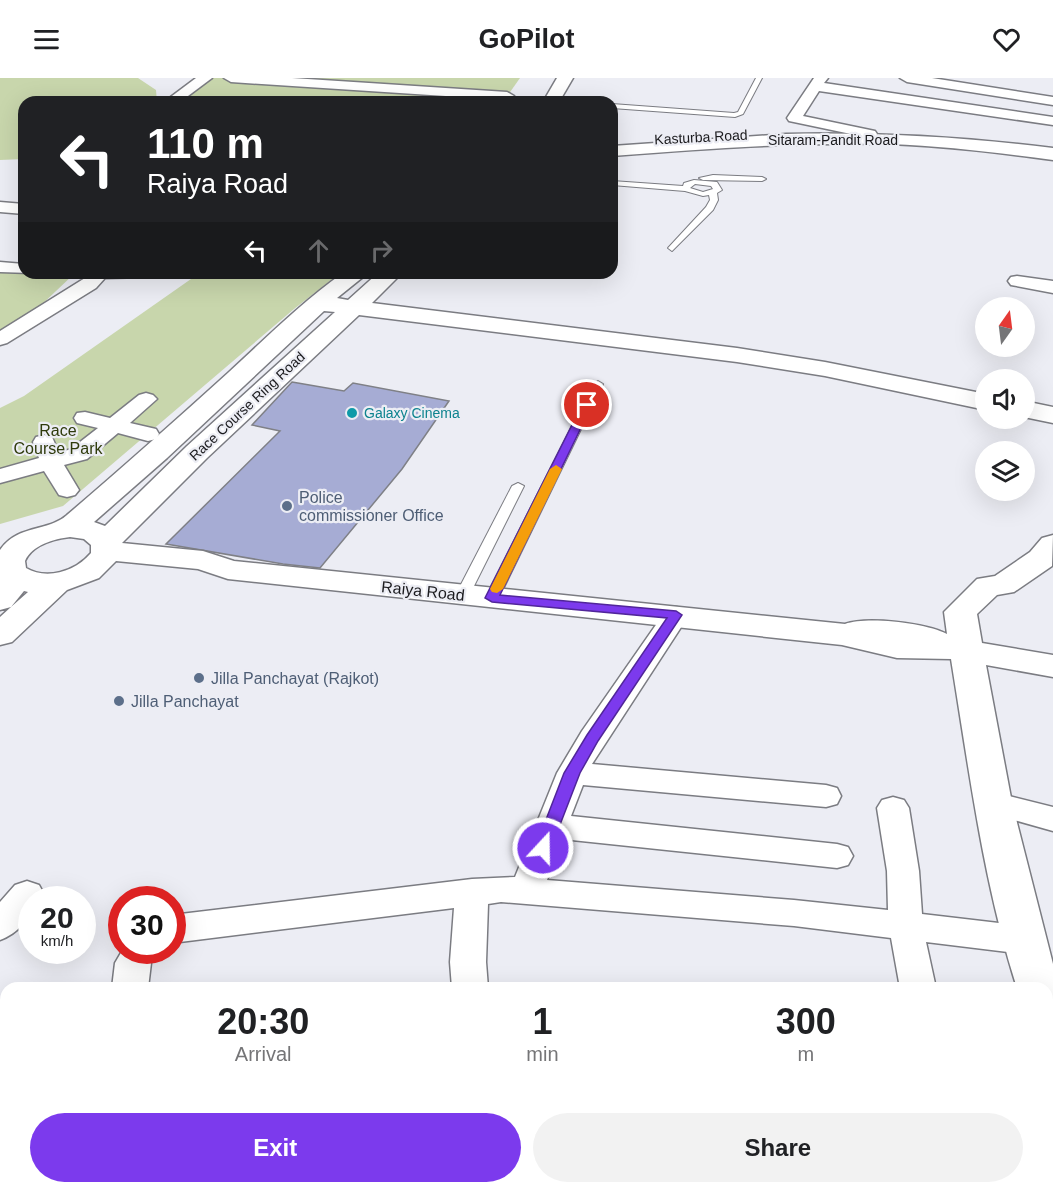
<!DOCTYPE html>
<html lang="en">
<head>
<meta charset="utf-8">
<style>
  body { margin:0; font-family:Helvetica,sans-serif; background:#f2f2f2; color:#202124; height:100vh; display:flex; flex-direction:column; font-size:22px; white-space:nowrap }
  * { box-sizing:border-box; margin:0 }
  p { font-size:20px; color:#757577 }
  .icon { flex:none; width:33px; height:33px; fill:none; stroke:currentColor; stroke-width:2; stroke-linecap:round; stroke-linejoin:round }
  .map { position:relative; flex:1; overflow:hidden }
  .sheet { position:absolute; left:0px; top:904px; width:1053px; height:212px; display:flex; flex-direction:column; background:#fff; border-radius:18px 18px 0 0; box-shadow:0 6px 24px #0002 }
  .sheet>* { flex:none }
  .guide { position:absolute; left:18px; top:18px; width:600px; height:183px; border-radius:18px; box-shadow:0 6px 24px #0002; background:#202124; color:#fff; overflow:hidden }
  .needle { width:39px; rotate:14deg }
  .buttons { position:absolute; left:975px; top:219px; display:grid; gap:12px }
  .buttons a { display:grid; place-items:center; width:60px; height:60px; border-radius:50%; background:#fff; box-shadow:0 6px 24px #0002; font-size:30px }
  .speed { position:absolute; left:18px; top:808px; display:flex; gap:12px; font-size:30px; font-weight:700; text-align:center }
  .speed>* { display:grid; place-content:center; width:78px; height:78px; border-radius:50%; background:#fff; box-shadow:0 6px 24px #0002; line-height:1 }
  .speed small { font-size:15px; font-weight:400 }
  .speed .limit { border:9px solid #d22; background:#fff; color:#111 }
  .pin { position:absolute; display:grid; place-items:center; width:51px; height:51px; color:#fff; margin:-26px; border:3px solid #fff; border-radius:50%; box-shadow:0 2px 6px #0007 }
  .me { position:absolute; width:66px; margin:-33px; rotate:21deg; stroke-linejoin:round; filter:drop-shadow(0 0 4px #0008) }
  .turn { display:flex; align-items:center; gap:21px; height:126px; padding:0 30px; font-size:27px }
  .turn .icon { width:78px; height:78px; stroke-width:2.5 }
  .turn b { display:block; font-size:42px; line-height:51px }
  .lanes { display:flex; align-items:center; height:57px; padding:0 30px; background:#0003; justify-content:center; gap:30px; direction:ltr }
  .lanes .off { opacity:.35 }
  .eta { display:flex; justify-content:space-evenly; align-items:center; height:102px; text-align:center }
  .eta b { font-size:36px; font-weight:700; line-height:42px }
  .primary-button { display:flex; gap:12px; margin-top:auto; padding:12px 30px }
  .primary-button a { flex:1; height:69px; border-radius:36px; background:#7c3aed; color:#fff; font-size:24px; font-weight:700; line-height:69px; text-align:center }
  .primary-button a+a { background:#f2f2f2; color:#202124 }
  header { display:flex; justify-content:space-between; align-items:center; height:78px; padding:0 30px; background:#fff; font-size:27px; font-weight:700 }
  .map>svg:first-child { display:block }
  .green { fill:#c8d6ac }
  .building { fill:#a6acd4; stroke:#7f8086; stroke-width:1.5 }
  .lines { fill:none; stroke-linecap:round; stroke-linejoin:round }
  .lane-casing { stroke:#7b7c82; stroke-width:2 }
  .street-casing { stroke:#7b7c82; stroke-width:3 }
  .secondary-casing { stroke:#7b7c82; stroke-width:3 }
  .primary-casing { stroke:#7b7c82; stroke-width:3 }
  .lane { fill:#fff; fill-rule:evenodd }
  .street { fill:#fff; fill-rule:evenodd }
  .secondary { fill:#fff; fill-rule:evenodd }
  .primary { fill:#fff; fill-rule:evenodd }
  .route { fill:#7c3aed; stroke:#51269a; stroke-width:1.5 }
  .slow { fill:#f59e0b }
  .culture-dot { fill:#0f9aa8; stroke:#ecedf4; stroke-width:2 }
  .service-dot { fill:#5c6f8a; stroke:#ecedf4; stroke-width:2 }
  .labels { text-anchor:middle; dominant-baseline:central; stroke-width:4.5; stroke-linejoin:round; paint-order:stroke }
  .far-street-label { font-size:14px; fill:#1b1b1e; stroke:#ecedf4 }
  .far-culture-label { font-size:14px; fill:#0d838f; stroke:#ecedf4; text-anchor:start }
  .park-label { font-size:16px; fill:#2f3b0c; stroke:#ecedf4 }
  .service-label { font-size:16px; fill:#4e5e75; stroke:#ecedf4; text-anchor:start }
  .street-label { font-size:16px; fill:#1b1b1e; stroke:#ecedf4 }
</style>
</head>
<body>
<header><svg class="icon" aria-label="menu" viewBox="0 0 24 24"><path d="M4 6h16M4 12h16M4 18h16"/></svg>GoPilot<svg class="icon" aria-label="heart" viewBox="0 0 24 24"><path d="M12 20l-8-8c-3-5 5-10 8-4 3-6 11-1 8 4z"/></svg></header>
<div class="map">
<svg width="1053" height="1115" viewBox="0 0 1053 1115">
  <rect width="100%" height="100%" fill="#ecedf4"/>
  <g class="green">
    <polygon points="0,0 138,0 156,12 157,24 24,24 24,81 0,82"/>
    <polygon points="196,0 520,0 503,24 169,24"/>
    <polygon points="0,186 24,188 24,195 75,195 17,250 0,261"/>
    <polygon points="207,195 340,195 294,231 63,428 0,446 0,330 24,318 191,201"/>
  </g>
  <polygon class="building" points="292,304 344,313 353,305 449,323 402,391 320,490 283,486 166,466 280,353 252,347"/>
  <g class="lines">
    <defs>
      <g id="lane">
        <polygon points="756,0 762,0 743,36 735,39 612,30 612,26 734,35 738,34"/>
        <polygon points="713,97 762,99 766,101 762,103 703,102 699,100"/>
        <path d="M694,102L717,104L722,112L717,115L718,122L713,132L672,173L668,170L706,129L710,122L709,117L703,118L685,113L612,107V103L683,108L684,105ZM695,106L711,108L713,111L703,114L690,110Z"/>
        <polygon points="598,303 603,306 499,520 497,523 487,523 485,520 593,306"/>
        <polygon points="518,405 524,408 469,518 462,522 457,521 455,518 512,408"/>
      </g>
      <g id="street">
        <polygon points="196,0 212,0 180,24 164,24"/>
        <polygon points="224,0 292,0 507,14 514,18 507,22 231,4"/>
        <polygon points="814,0 828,0 824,5 1053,39 1053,47 819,13 803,38 875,53 877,56 875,59 870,60 789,43 787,40"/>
        <polygon points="900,0 932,0 1053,19 1053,27 907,4"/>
        <polygon points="0,124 24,126 24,136 0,134"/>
        <polygon points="0,184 24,186 24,195 30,195 0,194"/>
        <polygon points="73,195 152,195 149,199 105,200 96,210 7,265 0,267 0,253 85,200 76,199"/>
        <polygon points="1017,198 1053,203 1053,215 1011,207 1008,203 1011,199"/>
        <polygon points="146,315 153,317 157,321 130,345 156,351 159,356 156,361 148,363 118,355 87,381 64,387 79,412 75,417 67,419 59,417 44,393 0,405 0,391 39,380 33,364 36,359 44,357 52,359 59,375 71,371 98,350 77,345 74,340 77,335 85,334 110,340 139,317"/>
        <polygon points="676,529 685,531 689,537 592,686 826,707 837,710 841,718 837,726 826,729 583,707 571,738 837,766 848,769 853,778 848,787 837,790 562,761 547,802 794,822 888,832 887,793 877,730 882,722 893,719 904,722 909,730 919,793 922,836 1024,848 1036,852 1041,862 1036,872 1024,876 926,864 936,910 900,910 891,860 794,848 501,824 488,826 486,884 488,910 452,910 450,884 454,830 172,865 172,837 472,801 515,799 557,695 582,653 667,531"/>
        <polygon points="993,714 1053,729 1053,753 982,733 977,725 982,717"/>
        <path d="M27,803L39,807L44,816L41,822H32C32,840 17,856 0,862V824L15,807Z"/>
        <polygon points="122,873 156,873 151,885 148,910 112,910 115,885"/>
        <rect x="188" y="1110" width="40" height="5"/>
        <rect x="628" y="1110" width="40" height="5"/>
      </g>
      <g id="secondary">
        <path d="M343,195H368L337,220L348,222L378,195H402L372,225L737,270L825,284L986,316V332L825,298L737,284L359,237L207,380L122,465L203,473L234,483L845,546C867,538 926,545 947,556L944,534L977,501L995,498L1030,474L1042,460L1053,457L1052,488L1014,514L997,517L977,536L982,565L1053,577V599L986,587L1012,725L1053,886V1009L1047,1008V910H1017C983,804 969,691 951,581L897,580L842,567L228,501L198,491L116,483L99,500L67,512L12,564L0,567V539L11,529L0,532V472C18,446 48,454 67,437C122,390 176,342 229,294C266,260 302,224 343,195ZM324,233L335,234L187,368L105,448L94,444L167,380ZM70,459L84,461L91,467V475C75,494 46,502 26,490L25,483C32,467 54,461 70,459ZM24,513L28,514L11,529Z"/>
        <polygon points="1024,323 1053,329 1053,345 1024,339"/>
        <polygon points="6,997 6,1039 0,1040 0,998"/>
      </g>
      <g id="primary">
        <polygon points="557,0 573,0 559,24 543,24"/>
        <path d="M786,56C876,54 964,59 1053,70V82C999,75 944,68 890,66C797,64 704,71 612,78V68Z"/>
      </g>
    </defs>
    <use href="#lane" class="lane-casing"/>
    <use href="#street" class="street-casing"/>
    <use href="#secondary" class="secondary-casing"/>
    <use href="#primary" class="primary-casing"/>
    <use href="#lane" class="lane"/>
    <use href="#street" class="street"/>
    <use href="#secondary" class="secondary"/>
    <use href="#primary" class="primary"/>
  </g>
  <polygon class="route" points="587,324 592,327 500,517 676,533 682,537 598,663 580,695 551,770 549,774 537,774 535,770 564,695 587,657 667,540 492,524 485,520 582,327"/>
  <polygon class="slow" points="556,387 562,391 503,511 497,515 492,514 490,511 550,391"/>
  <circle class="culture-dot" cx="352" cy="335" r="6"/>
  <g class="service-dot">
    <circle cx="287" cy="428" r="6"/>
    <circle cx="199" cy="600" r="6"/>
    <circle cx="119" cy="623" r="6"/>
  </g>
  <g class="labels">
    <g class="far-street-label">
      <text transform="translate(701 59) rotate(-3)">Kasturba Road</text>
      <text x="833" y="62">Sitaram-Pandit Road</text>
      <text transform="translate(247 328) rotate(-43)">Race Course Ring Road</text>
    </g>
    <g class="far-culture-label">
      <text x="364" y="335">Galaxy Cinema</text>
    </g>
    <g class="park-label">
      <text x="58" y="352">Race<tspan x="58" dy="18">Course Park</tspan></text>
    </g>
    <g class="service-label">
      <text x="299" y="419">Police<tspan x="299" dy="18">commissioner Office</tspan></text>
      <text x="211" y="600">Jilla Panchayat (Rajkot)</text>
      <text x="131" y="623">Jilla Panchayat</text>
    </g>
    <g class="street-label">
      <text transform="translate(423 513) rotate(6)">Raiya Road</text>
    </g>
  </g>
</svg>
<div class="buttons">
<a><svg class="needle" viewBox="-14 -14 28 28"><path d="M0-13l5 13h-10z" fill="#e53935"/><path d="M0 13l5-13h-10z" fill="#757577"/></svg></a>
<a><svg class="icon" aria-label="sound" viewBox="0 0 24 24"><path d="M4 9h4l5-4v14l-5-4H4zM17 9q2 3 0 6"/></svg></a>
<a><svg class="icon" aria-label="layers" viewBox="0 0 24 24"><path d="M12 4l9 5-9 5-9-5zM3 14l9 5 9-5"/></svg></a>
</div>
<div class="speed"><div>20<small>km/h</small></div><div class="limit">30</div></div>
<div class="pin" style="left:587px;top:327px;background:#d93025"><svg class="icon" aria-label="arrive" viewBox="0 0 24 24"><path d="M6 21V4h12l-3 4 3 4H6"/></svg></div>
<svg class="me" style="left:543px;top:770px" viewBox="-20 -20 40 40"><circle r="17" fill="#7c3aed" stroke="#fff" stroke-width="3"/><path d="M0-11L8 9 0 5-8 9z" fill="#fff"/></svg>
<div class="guide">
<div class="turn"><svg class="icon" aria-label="left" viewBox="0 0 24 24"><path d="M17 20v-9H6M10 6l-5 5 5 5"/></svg><div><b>110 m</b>Raiya Road</div></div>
<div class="lanes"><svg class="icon" aria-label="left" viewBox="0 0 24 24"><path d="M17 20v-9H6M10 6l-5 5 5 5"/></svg><svg class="icon off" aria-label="ahead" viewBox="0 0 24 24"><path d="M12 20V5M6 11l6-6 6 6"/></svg><svg class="icon off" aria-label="right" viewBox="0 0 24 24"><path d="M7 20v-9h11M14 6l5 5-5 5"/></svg></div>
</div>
<section class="sheet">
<div class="eta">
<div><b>20:30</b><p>Arrival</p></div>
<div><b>1</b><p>min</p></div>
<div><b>300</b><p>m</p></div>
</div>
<div class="primary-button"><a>Exit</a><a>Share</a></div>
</section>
</div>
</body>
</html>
